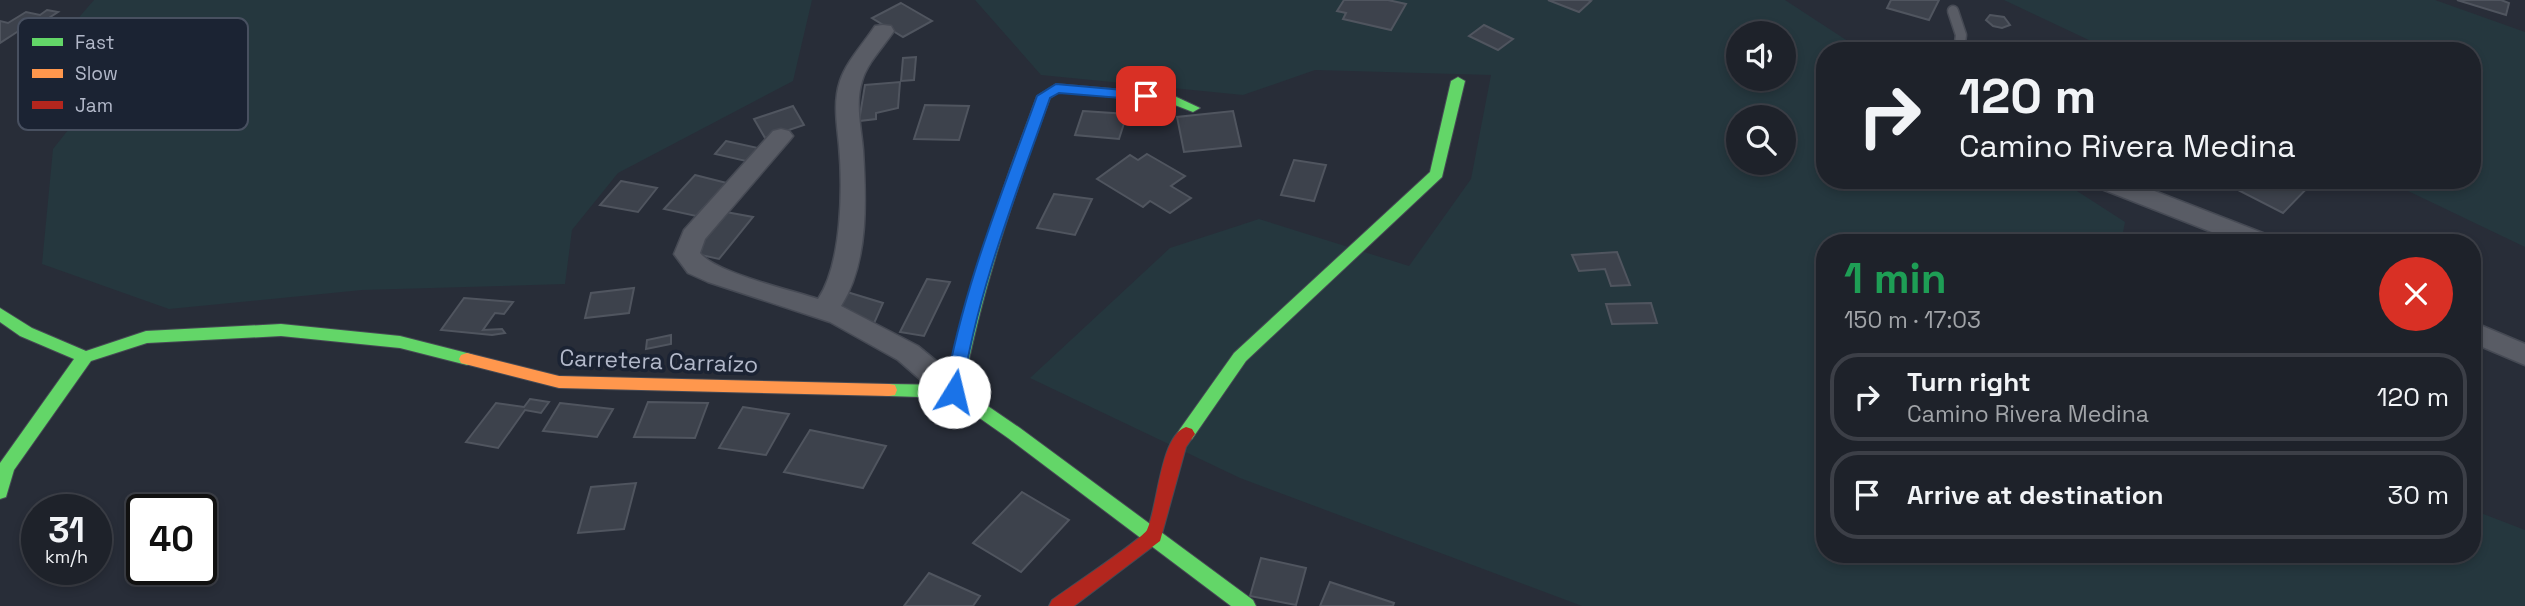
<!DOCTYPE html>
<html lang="en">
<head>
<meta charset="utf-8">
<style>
  body { margin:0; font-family:"Space Grotesk",sans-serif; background:#2b2f36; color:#f1f3f6; height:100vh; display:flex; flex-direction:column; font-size:26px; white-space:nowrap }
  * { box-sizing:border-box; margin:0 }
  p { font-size:23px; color:#a1a4a8 }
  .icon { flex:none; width:38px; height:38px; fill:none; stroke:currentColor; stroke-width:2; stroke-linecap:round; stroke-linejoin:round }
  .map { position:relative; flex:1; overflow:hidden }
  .sheet { position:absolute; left:1816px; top:234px; width:665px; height:329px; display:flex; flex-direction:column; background:#1e222a; border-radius:28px; box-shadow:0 4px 10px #0003,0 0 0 2px #3c3f47 }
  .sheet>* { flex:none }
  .hud { position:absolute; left:1816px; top:42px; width:665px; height:147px; border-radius:28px; box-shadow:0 4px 10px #0003,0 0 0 2px #3c3f47; background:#1e222a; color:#f1f3f6; overflow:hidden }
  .tools { position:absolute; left:1726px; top:21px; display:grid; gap:14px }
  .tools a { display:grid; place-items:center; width:70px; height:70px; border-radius:50%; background:#1e222a; box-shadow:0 4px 10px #0003,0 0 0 2px #3c3f47; font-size:35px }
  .speed { position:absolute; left:21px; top:494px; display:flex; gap:14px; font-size:35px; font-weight:700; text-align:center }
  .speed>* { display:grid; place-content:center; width:91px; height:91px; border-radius:50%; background:#1e222a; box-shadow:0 4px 10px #0003,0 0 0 2px #3c3f47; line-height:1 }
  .speed small { font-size:18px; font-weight:400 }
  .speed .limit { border:4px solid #111; border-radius:10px; background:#fff; color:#111 }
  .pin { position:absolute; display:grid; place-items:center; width:60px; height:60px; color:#fff; margin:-30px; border-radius:14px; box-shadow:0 4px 10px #0006 }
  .me { position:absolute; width:77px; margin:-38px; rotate:9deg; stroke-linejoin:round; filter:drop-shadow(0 0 5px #0008) }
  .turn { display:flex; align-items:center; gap:24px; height:147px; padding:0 28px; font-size:32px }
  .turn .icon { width:91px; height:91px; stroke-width:2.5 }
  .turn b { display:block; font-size:49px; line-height:60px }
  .round { display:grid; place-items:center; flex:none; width:74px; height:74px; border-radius:37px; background:#2b2f36 }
  .overview { display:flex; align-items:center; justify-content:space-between; height:119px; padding:0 28px }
  h1 { font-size:42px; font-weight:700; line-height:52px; color:#1e9e55 }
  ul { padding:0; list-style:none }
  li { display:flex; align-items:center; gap:21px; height:88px; margin:0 14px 10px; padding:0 14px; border:4px solid #3c3f47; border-radius:28px }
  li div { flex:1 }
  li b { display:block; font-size:26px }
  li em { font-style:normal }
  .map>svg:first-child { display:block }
  .green { fill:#25373e; fill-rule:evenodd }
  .building { fill:#3d424c; stroke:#50555f; stroke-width:2 }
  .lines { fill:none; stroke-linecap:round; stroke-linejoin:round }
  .lane-casing { stroke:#464a54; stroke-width:13 }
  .street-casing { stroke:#464a54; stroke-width:3 }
  .fast-casing { stroke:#464a54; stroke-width:2 }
  .slow-casing { stroke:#464a54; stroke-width:2 }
  .jam-casing { stroke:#464a54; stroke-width:2 }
  .lane { stroke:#595c65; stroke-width:10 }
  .street { fill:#595c65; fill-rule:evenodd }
  .fast { fill:#63d668; fill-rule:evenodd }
  .slow { fill:#ff974d; fill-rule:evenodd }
  .jam { fill:#b3261e; fill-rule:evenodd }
  .route { fill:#1a73e8; stroke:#114b97; stroke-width:2 }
  .labels { text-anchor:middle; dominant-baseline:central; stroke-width:7; stroke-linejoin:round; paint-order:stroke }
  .street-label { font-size:23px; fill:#b2b8c9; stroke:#1b2333 }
  .key { fill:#1b2333; stroke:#485060; stroke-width:2 }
  .key-label { font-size:19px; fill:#b2b8c9 }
</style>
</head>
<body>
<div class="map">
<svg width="2525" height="606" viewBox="0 0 2525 606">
  <rect width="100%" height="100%" fill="#282d38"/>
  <g class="green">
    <polygon points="94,0 812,0 793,81 618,173 572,230 565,284 362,290 169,309 42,264 53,149 95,96 56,44"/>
    <path d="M975,0H1785L1863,51H1825V180H2060L2125,222L2121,243H1825V555H2473V510L2525,530V606H1582L1240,478L1030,378L1170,248L1259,219L1409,266L1471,179L1491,75L1315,70L1243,95L1041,75ZM1738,33H1783V79H1738ZM1738,117H1783V163H1738Z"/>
    <polygon points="2004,0 2435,0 2525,32 2525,247 2385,180 2473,180 2473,51 2112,51"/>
  </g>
  <g class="building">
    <polygon points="1344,0 1388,0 1406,4 1391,30 1343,19 1346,13 1337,11"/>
    <polygon points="1548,0 1588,0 1591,1 1579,12"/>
    <polygon points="1891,0 1939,0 1929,20 1887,8"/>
    <polygon points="2457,0 2501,0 2509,3 2506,15"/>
    <polygon points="901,3 932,21 903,37 872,18"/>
    <polygon points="47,10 58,12 24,34 17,32 0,43 0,21 8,23 26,12 40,15"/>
    <polygon points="1990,15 2004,17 2010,25 2002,28 1993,26 1986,20"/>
    <polygon points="1484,25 1513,39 1498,50 1469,36"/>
    <polygon points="916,57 914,80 901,81 903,58"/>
    <polygon points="900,82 898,108 876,113 876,119 859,121 865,85"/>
    <polygon points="925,105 969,106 959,140 914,139"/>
    <polygon points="793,106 804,125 765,138 754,119"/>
    <polygon points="1083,111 1127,114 1119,139 1075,135"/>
    <polygon points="1233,111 1241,146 1184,152 1177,117"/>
    <polygon points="726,141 758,148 746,161 715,154"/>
    <polygon points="1147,154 1185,176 1171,186 1191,198 1170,213 1150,201 1143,207 1097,179 1130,155 1138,160"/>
    <polygon points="1294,160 1326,165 1314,201 1281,195"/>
    <polygon points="695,175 727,183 696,216 664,209"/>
    <polygon points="2248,180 2315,180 2283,213 2238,190"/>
    <polygon points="621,181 657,188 638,212 600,205"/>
    <polygon points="1054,194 1092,199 1075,235 1037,228"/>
    <polygon points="726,212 753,217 719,259 692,253"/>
    <polygon points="1617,252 1630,285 1611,286 1605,269 1579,271 1572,255"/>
    <polygon points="927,279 950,282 924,336 900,332"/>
    <polygon points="634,288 629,313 585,318 591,293"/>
    <polygon points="847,292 883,303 872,328 835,311"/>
    <polygon points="464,298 513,302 504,314 495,313 483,330 502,329 505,333 492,335 441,330"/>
    <polygon points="1651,303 1657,323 1612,324 1606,304"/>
    <polygon points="671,335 671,344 646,349 647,340"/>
    <polygon points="530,399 549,402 541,413 525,410 498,448 466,442 496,403 524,407"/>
    <polygon points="648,402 708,403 695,438 634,437"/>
    <polygon points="560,403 613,409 597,437 543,431"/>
    <polygon points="743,407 789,414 766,455 719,448"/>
    <polygon points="810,430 886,446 863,488 784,472"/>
    <polygon points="636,483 624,529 578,533 591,487"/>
    <polygon points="1022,492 1069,520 1021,572 973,543"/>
    <polygon points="1261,558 1306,568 1296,605 1250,596"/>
    <polygon points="929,573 980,596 973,606 904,606"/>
    <polygon points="1330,582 1394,603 1393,606 1320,606"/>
  </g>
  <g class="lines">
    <defs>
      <polyline id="lane" points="1953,11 1961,35 1959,51"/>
      <g id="street">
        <path d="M883,25L891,26L894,31C884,46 867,63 862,81C855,104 861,126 863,150C866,200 869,262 841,306L918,346L964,384L968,392L964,400L954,403L944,400L898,360L830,322L708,282L688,273L674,254L684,230L773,131L781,129L789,131L793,136L789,141L705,239L700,253C716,273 791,290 818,299C842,264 843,187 839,145C837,124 833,102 840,81C846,62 864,43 875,26Z"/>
        <polygon points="2090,180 2126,180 2273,237 2277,243 2240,243 2094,186"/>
        <polygon points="2473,322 2525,344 2525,365 2473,343"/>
      </g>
      <g id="fast">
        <polygon points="1458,77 1465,81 1442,177 1246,361 1192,439 1186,441 1180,439 1177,434 1180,429 1234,353 1430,172 1451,81"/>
        <path d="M1056,84L1170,94L1200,108L1193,112L1167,102L1072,93L1059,92L1050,98C1014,194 982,289 963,389L1020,428L1253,600L1256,606H1231L1008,438L951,398L889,396L883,395L881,390L883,385L889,384L947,385L973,279L1010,169L1037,96Z"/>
        <polygon points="0,308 32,328 86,351 146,331 281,324 400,336 467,353 473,355 475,359 473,363 467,365 400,348 281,336 147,343 91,361 14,470 6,497 0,499 0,463 74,359 20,336 0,322"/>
      </g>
      <polygon id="slow" points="467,353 559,376 889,384 895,385 897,390 895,395 889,396 559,388 461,363 459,359 461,355"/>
      <path id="jam" d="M1186,427L1192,429L1195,434L1186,447L1160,541L1074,606H1049L1052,600C1066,590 1142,539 1147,530C1158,506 1160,436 1186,427Z"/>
    </defs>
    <use href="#lane" class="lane-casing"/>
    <use href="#street" class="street-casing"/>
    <use href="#fast" class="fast-casing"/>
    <use href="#slow" class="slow-casing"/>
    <use href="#jam" class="jam-casing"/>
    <use href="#lane" class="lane"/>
    <use href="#street" class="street"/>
    <use href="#fast" class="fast"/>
    <use href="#slow" class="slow"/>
    <use href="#jam" class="jam"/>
  </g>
  <path class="route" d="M1056,84L1146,92L1153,96L1146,100L1059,93L1050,98C1016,195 977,291 962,392L960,397H948L945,392C962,290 1002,193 1037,96Z"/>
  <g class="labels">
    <g class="street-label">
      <text transform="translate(659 361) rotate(2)">Carretera Carraízo</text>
    </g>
  </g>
  <rect x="18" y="18" width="230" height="112" rx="10" class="key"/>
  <rect x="32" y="38" width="31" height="8" fill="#63d668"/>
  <rect x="32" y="69" width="31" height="9" fill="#ff974d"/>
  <rect x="32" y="101" width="31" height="8" fill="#b3261e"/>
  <g class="key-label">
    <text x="75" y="49">Fast</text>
    <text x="75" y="80">Slow</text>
    <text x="75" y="112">Jam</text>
  </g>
</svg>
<div class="tools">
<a><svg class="icon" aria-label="sound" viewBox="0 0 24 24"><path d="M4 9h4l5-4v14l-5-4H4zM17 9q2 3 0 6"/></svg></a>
<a><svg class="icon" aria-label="search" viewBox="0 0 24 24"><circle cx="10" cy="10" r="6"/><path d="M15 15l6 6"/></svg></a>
</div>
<div class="speed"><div>31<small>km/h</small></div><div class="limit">40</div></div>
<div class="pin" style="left:1146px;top:96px;background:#d93025"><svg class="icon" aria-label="arrive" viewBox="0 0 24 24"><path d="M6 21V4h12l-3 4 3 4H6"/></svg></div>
<svg class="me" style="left:954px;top:392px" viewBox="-20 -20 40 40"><circle r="19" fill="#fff"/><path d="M0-13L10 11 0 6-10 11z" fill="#1a73e8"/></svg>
<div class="hud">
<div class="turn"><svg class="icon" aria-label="right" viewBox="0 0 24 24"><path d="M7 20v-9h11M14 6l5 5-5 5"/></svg><div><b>120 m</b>Camino Rivera Medina</div></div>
</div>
<section class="sheet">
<div class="overview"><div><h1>1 min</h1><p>150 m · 17:03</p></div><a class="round" style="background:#d93025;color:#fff"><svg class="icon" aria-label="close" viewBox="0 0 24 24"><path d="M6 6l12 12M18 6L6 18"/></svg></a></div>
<ul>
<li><svg class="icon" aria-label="right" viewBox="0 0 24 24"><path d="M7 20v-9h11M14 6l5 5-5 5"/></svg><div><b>Turn right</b><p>Camino Rivera Medina</p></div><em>120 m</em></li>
<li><svg class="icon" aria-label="arrive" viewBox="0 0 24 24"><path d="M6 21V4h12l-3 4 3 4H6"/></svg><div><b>Arrive at destination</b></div><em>30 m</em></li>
</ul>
</section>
</div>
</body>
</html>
